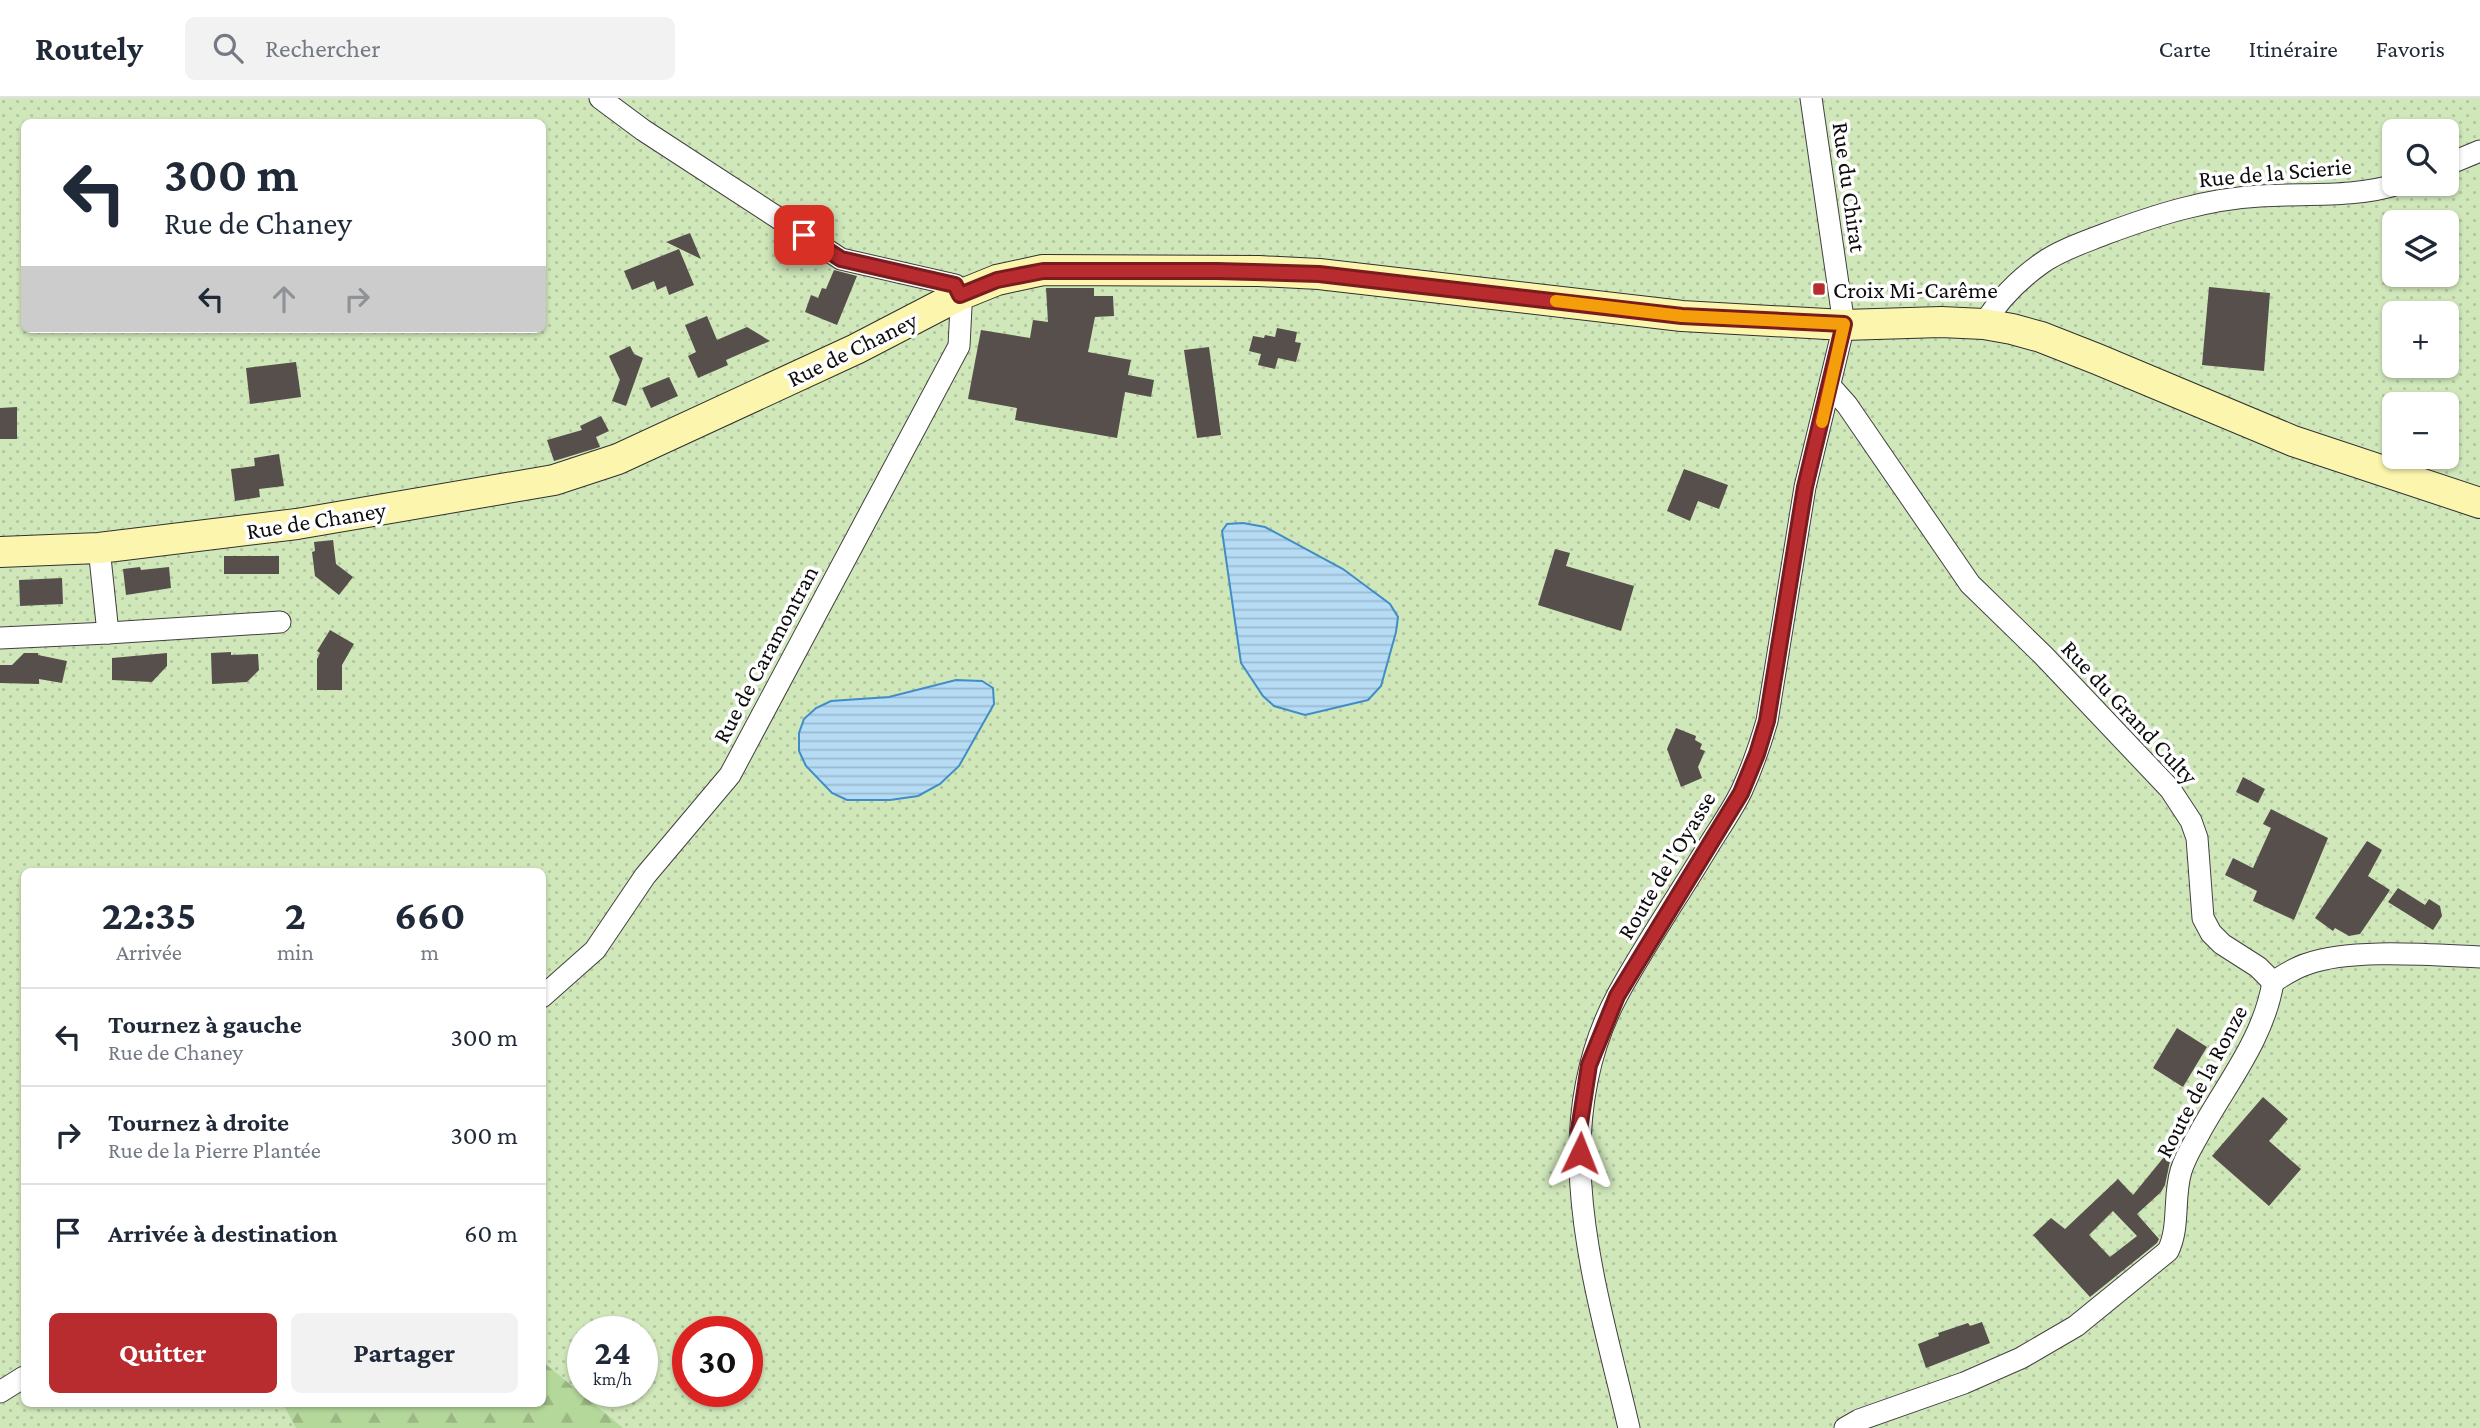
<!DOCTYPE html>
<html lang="fr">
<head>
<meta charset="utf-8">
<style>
  body { margin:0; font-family:"Crimson Pro",serif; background:#f2f2f3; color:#1f2937; height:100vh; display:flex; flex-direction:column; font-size:26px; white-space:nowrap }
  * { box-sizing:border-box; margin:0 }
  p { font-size:23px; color:#747a83 }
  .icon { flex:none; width:38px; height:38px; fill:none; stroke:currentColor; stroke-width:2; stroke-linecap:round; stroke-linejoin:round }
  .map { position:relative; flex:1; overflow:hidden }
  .details { position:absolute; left:21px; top:770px; width:525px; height:539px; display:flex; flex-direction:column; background:#fff; border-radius:10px; box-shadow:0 2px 5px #0004 }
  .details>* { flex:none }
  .top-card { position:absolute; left:21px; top:21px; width:525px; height:214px; border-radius:10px; box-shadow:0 2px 5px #0004; background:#fff; color:#1f2937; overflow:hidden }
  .controls { position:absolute; left:2382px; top:21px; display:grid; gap:14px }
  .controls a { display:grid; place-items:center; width:77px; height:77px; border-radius:10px; background:#fff; box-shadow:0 2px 5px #0004; font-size:35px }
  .speed { position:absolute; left:567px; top:1218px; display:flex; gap:14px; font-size:35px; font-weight:700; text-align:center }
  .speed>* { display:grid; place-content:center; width:91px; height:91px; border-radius:50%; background:#fff; box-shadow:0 2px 5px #0004; line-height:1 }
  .speed small { font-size:18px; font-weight:400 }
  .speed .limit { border:10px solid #d22; background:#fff; color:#111 }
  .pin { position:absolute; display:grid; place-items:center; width:60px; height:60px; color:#fff; margin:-30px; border-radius:14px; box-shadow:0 4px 10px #0006 }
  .me { position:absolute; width:77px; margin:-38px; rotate:2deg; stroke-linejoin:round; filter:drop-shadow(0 0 5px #0008) }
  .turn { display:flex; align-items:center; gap:24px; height:147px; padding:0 28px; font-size:32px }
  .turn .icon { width:91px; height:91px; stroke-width:2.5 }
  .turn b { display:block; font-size:49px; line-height:60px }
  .lanes { display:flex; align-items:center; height:66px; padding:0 28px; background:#0003; justify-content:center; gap:35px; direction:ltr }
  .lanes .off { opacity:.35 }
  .eta { display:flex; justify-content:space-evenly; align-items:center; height:119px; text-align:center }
  .eta b { font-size:42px; font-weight:700; line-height:49px }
  .primary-button { display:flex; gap:14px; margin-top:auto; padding:14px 28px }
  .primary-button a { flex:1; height:80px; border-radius:10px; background:#b82b2e; color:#fff; font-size:28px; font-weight:700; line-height:80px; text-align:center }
  .primary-button a+a { background:#f2f2f3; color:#1f2937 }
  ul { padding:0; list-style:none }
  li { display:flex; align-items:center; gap:21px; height:98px; padding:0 28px; border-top:2px solid #e0e1e3 }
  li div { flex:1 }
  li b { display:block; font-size:26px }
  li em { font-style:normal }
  header { display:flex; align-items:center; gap:42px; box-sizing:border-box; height:98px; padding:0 35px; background:#fff; border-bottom:2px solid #e0e1e3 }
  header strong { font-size:33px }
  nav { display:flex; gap:38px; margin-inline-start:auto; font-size:24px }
  .search { width:490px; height:63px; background:#f2f2f3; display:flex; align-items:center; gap:18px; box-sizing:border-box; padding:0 24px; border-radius:10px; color:#747a83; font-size:26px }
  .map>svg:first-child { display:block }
  .grass { fill:url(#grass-dots); fill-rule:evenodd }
  .forest { fill:url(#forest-firs) }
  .water { fill:url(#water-rules); stroke:#408dc7; stroke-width:2 }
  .building { fill:#564f4b; fill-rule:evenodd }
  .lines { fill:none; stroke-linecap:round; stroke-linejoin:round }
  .street-casing { stroke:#414141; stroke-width:23 }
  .secondary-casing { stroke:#303030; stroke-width:32 }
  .street { stroke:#fff; stroke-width:21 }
  .secondary { stroke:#fbf5ad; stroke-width:30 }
  .route-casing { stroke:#781c1e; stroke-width:18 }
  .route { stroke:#b82b2e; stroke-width:12 }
  .slow { stroke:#f59e0b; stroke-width:12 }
  .poi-dot { fill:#b82b2e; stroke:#fff; stroke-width:2.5 }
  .labels { text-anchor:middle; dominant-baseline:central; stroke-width:7; stroke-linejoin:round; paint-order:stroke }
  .street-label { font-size:24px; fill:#0e0e0e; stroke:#fff }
  .poi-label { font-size:24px; fill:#0e0e0e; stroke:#fff; text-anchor:start }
</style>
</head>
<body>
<header>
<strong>Routely</strong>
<div class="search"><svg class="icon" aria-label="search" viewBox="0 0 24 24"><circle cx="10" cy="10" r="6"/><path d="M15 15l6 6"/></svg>Rechercher</div>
<nav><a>Carte</a><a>Itinéraire</a><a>Favoris</a></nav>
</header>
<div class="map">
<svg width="2480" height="1330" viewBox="0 0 2480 1330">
  <defs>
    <pattern id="grass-dots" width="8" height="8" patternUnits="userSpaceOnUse" patternTransform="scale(1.75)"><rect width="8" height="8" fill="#d0e7ba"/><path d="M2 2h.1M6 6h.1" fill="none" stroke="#b1c59f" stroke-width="1.8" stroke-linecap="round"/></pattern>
    <pattern id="forest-firs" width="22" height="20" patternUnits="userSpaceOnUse" patternTransform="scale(1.75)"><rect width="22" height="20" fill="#b4d79a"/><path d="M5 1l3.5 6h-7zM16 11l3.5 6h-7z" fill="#9ab784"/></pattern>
    <pattern id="water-rules" width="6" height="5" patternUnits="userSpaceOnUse" patternTransform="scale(1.75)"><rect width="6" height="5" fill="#b6dbf4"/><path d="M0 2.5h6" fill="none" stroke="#9bbbd0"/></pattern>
  </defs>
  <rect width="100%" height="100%" fill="#fefcef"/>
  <path class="grass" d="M0,0H2480V1330H0ZM24,24H542V231H24ZM2394,33H2446V86H2394ZM2394,124H2446V177H2394ZM2394,215H2446V268H2394ZM2394,306H2446V359H2394ZM24,774H542V1306H24ZM583,1234H642V1293H583ZM688,1234H747V1293H688Z"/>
  <polygon class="forest" points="543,1264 623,1330 296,1330 283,1306 542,1306"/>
  <g class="water">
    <polygon points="1243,425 1265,429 1343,471 1390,506 1398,519 1396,534 1381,588 1368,602 1305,617 1274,608 1263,598 1241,565 1222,433 1227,426"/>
    <polygon points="956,582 982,583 993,590 994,606 959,668 940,686 918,698 890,702 847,702 832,695 806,668 799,653 799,635 804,621 816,610 831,603 889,599"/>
  </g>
  <g class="building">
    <polygon points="690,135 701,161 666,144"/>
    <polygon points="679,151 694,187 669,197 666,188 657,192 654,183 632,192 624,173"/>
    <polygon points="834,172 857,178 837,227 805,214 811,197 818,200 822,190 826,191"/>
    <polygon points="2209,189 2270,195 2264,273 2202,267"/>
    <polygon points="1046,190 1094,190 1094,198 1113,198 1114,218 1095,219 1088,254 1131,262 1128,277 1154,282 1151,299 1125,294 1117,340 1015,322 1017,310 968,301 981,232 1030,240 1033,222 1048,224"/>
    <polygon points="707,218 717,242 747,229 770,243 726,262 728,267 698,280 688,258 696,254 685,227"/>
    <polygon points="1277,230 1297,234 1295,244 1301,245 1296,264 1278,260 1275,271 1258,267 1261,256 1249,253 1253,238 1264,240 1265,237 1275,239"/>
    <polygon points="630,248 634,256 643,260 626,308 612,303 620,282 609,258"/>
    <polygon points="1209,249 1221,337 1197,340 1184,252"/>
    <polygon points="296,264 301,299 250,306 246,270"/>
    <polygon points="669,279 678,298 651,310 642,290"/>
    <polygon points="17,309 17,341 0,341 0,310"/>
    <polygon points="601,318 609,333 596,339 600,349 554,363 547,342 582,332 580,328"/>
    <polygon points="279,356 284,388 259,391 260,399 235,403 231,371 255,368 254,360"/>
    <polygon points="1684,371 1728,387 1719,411 1698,403 1690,423 1667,413"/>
    <polygon points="333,442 336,466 353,479 339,497 315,478 312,454 315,453 314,444"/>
    <polygon points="1555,451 1570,455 1566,468 1634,488 1621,533 1538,507"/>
    <rect x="224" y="458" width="55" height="18"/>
    <polygon points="140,469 141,472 169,469 171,490 126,497 123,471"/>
    <polygon points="62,480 63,506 20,508 19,482"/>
    <polygon points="330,532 354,546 342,567 342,592 317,592 317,561 320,555 317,553"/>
    <polygon points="231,554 231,557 258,556 259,572 247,584 212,586 211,555"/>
    <polygon points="24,555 38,555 38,557 67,563 62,585 39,581 39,586 0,585 0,567 12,567"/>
    <polygon points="167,555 167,568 152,584 112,582 112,560"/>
    <polygon points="1676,630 1696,638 1695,642 1702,646 1700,651 1705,653 1698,669 1702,680 1681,689 1667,651"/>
    <polygon points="2243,679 2265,691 2258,705 2236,694"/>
    <polygon points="2271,711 2328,740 2294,822 2253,803 2257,793 2225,777 2233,760 2253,770 2271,730 2263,726"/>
    <polygon points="2367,743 2382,752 2368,778 2390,792 2360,836 2349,838 2335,830 2333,833 2315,820"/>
    <polygon points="2398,790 2425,807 2429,801 2440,808 2442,818 2433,832 2388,804"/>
    <polygon points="2177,930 2207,949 2183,989 2153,970"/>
    <polygon points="2263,999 2288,1021 2269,1043 2301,1071 2269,1108 2212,1058"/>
    <path d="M2164,1059L2170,1063L2165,1087L2161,1094L2137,1116L2159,1141L2157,1145L2090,1199L2033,1137L2051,1120L2065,1131L2118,1081L2133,1097ZM2113,1113L2137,1138L2110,1159L2089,1137Z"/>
    <polygon points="1982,1224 1990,1245 1926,1270 1918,1246 1939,1238 1938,1235 1968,1225 1970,1228"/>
  </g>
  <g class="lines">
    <defs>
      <g id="street">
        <polyline points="2446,67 2480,53"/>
        <path d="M1984,226C1999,201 2018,182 2042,165C2060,152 2085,144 2105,136C2156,117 2206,101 2260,98C2305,95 2355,100 2398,86"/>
        <path d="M1831,289L1847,307L1970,486L2043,557L2170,691L2191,723L2197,740L2203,820L2211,835L2222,846L2258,869L2273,884C2284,877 2294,870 2307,866C2350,850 2433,857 2480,859"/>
        <polyline points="99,450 108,535"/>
        <polyline points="0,540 108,535 280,524"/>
        <polyline points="542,899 595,852 645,778 730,677 959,248 961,209 955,187 841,161 643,32 600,0"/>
        <polyline points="0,1294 24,1279"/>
        <path d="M1629,1330C1596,1188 1543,1035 1618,896C1646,845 1679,797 1709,747C1720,729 1733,711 1742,692C1752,670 1760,647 1767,623L1805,389L1844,227L1811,0"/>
        <path d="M1845,1330L1859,1322L1964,1285L2021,1260L2076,1228L2168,1153C2180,1129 2173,1099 2181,1073C2185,1059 2193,1047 2200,1034C2227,985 2264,940 2273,884"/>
      </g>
      <polyline id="secondary" points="0,454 99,450 297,426 554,382 618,361 856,251 960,197 997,182 1043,172 1259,173 1319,176 1682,218 1844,227 1941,224 1984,226 2012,231 2041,239 2097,261 2293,343 2480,405"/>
    </defs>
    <use href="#street" class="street-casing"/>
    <use href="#secondary" class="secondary-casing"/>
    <use href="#street" class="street"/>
    <use href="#secondary" class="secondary"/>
  </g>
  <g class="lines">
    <defs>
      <polyline id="route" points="804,137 841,161 955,187 960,197 997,182 1043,173 1217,173 1319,176 1682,218 1844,226 1805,389 1767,623 1757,656 1741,695 1617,898 1589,967 1579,1032 1580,1055"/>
    </defs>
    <use href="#route" class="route-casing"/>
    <use href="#route" class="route"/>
    <polyline class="slow" points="1556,203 1682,218 1844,226 1822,324"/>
  </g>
  <rect class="poi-dot" x="1812" y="184" width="14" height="14" rx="3.5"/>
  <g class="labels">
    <g class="street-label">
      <text transform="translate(2275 74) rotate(-5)">Rue de la Scierie</text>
      <text transform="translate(1850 89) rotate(82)">Rue du Chirat</text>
      <text transform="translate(852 251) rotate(-26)">Rue de Chaney</text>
      <text transform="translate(316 422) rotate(-9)">Rue de Chaney</text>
      <text transform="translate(765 556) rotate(-62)">Rue de Caramontran</text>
      <text transform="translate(2130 614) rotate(47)">Rue du Grand Culty</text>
      <text transform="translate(1666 767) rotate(-59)">Route de l'Oyasse</text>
      <text transform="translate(2201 983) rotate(-62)">Route de la Ronze</text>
    </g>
    <g class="poi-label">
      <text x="1833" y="191">Croix Mi-Carême</text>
    </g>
  </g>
</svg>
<div class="controls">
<a><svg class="icon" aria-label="search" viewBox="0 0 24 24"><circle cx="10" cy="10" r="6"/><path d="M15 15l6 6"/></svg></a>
<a><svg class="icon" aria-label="layers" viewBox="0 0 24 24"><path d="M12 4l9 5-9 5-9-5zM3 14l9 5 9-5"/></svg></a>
<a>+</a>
<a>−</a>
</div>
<div class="speed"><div>24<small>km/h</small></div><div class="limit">30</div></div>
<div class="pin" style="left:804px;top:137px;background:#d93025"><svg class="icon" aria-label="arrive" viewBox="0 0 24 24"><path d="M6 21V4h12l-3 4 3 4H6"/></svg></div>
<svg class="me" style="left:1580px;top:1055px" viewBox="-20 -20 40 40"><path d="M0-17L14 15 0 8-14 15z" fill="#b82b2e" stroke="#fff" stroke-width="4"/></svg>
<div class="top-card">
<div class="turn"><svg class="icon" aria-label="left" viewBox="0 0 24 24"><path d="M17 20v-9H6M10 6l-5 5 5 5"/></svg><div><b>300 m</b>Rue de Chaney</div></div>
<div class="lanes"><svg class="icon" aria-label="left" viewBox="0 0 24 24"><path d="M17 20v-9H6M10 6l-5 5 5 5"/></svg><svg class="icon off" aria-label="ahead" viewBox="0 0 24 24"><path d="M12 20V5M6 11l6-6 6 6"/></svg><svg class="icon off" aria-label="right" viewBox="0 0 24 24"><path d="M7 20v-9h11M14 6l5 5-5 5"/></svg></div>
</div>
<section class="details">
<div class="eta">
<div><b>22:35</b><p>Arrivée</p></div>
<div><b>2</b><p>min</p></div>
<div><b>660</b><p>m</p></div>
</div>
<ul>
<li><svg class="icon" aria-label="left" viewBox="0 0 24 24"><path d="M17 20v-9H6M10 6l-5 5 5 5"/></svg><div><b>Tournez à gauche</b><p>Rue de Chaney</p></div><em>300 m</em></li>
<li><svg class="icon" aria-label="right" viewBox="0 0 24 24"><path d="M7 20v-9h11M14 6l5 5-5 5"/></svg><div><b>Tournez à droite</b><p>Rue de la Pierre Plantée</p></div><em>300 m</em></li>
<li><svg class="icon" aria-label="arrive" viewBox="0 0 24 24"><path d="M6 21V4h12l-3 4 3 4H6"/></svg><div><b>Arrivée à destination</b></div><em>60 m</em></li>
</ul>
<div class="primary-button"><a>Quitter</a><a>Partager</a></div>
</section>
</div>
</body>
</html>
